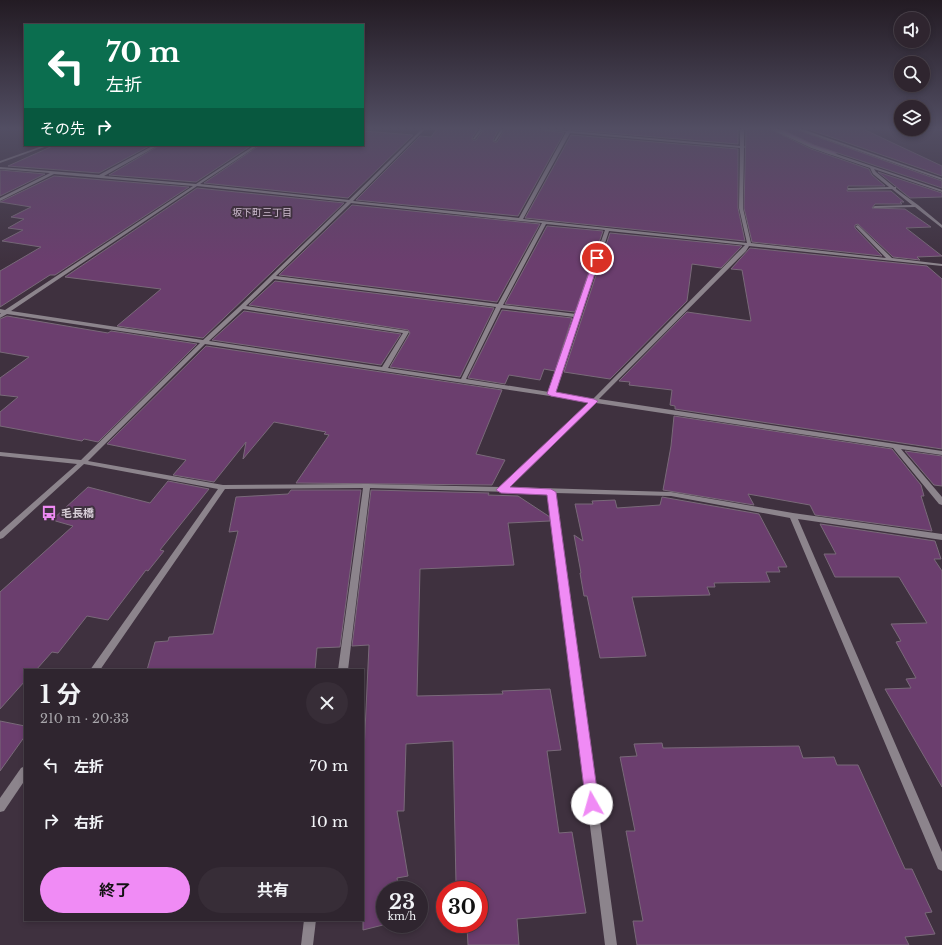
<!DOCTYPE html>
<html lang="ja">
<head>
<meta charset="utf-8">
<style>
  body { margin:0; font-family:"Libre Baskerville","Noto Sans JP",serif; background:#372d37; color:#f1f3f6; height:100vh; display:flex; flex-direction:column; font-size:15px; white-space:nowrap }
  * { box-sizing:border-box; margin:0 }
  p { font-size:13px; color:#a7a5aa }
  .icon { flex:none; width:22px; height:22px; fill:none; stroke:currentColor; stroke-width:2; stroke-linecap:round; stroke-linejoin:round }
  .map { position:relative; flex:1; overflow:hidden }
  .drawer { position:absolute; left:24px; top:669px; width:340px; height:252px; display:flex; flex-direction:column; background:#2f252f; border-radius:0px; box-shadow:0 2px 6px #0003,0 0 0 1px #4a424b }
  .drawer>* { flex:none }
  .guide { position:absolute; left:24px; top:24px; width:340px; height:122px; border-radius:0px; box-shadow:0 2px 6px #0003,0 0 0 1px #4a424b; background:#0b6e4f; color:#fff; overflow:hidden }
  .controls { position:absolute; left:894px; top:12px; display:grid; gap:8px }
  .controls a { display:grid; place-items:center; width:36px; height:36px; border-radius:50%; background:#2f252f; box-shadow:0 2px 6px #0003,0 0 0 1px #4a424b; font-size:20px }
  .speed { position:absolute; left:376px; top:881px; display:flex; gap:8px; font-size:20px; font-weight:700; text-align:center }
  .speed>* { display:grid; place-content:center; width:52px; height:52px; border-radius:50%; background:#2f252f; box-shadow:0 2px 6px #0003,0 0 0 1px #4a424b; line-height:1 }
  .speed small { font-size:10px; font-weight:400 }
  .speed .limit { border:6px solid #d22; background:#fff; color:#111 }
  .pin { position:absolute; display:grid; place-items:center; width:34px; height:34px; color:#fff; margin:-17px; border:2px solid #fff; border-radius:50%; box-shadow:0 1px 4px #0007 }
  .me { position:absolute; width:44px; margin:-22px; rotate:353deg; stroke-linejoin:round; filter:drop-shadow(0 0 3px #0008) }
  .turn { display:flex; align-items:center; gap:14px; height:84px; padding:0 16px; font-size:18px }
  .turn .icon { width:52px; height:52px; stroke-width:2.5 }
  .turn b { display:block; font-size:28px; line-height:34px }
  .then { display:flex; align-items:center; height:38px; padding:0 16px; background:#0003; gap:8px; font-size:15px }
  .round { display:grid; place-items:center; flex:none; width:42px; height:42px; border-radius:21px; background:#372d37 }
  .headline { display:flex; align-items:center; justify-content:space-between; height:68px; padding:0 16px }
  h1 { font-size:24px; font-weight:700; line-height:30px }
  .action { display:flex; gap:8px; margin-top:auto; padding:8px 16px }
  .action a { flex:1; height:46px; border-radius:24px; background:#f08bf5; color:#111; font-size:16px; font-weight:700; line-height:46px; text-align:center }
  .action a+a { background:#372d37; color:#f1f3f6 }
  ul { padding:0; list-style:none }
  li { display:flex; align-items:center; gap:12px; height:56px; padding:0 16px }
  li div { flex:1 }
  li b { display:block; font-size:15px }
  li em { font-style:normal }
  .map>svg:first-child { display:block }
  .lines { fill:none; stroke-linecap:round; stroke-linejoin:round }
  .canal { fill:#966698; fill-rule:evenodd }
  .building { fill:#6b3e6e; stroke:#796979 }
  .minor { fill:#8c848c; fill-rule:evenodd }
  .route { fill:#f08bf5; stroke:#9c5a9f }
  .labels { text-anchor:middle; dominant-baseline:central; stroke-width:4; stroke-linejoin:round; paint-order:stroke }
  .far-neighbourhood-label { font-size:10px; fill:#ccbbcd; stroke:#3f313f }
  .poi-label { font-size:11px; font-weight:bold; fill:#d9d0d9; stroke:#3f313f; text-anchor:start }
</style>
</head>
<body>
<div class="map">
<svg width="942" height="945" viewBox="0 0 942 945">
  <rect width="100%" height="100%" fill="#3f313f"/>
  <g class="lines">
    <polygon class="canal" points="774,129 795,129 838,147 840,150 838,153 832,155 826,153 776,132"/>
  </g>
  <g class="building">
    <polygon points="437,129 478,129 472,138 473,140 476,140 484,129 499,129 493,140 494,142 497,142 505,129 537,129 564,133 518,216 356,200 420,136 431,137"/>
    <polygon points="572,129 738,129 738,144 572,130"/>
    <polygon points="746,129 770,129 811,149 869,169 872,175 885,186 848,186 847,191 891,191 904,202 900,202 902,204 875,204 872,208 905,209 931,227 906,228 942,256 917,257 920,260 893,257 858,224 855,225 855,228 882,256 752,242 744,208"/>
    <polygon points="781,129 795,129 942,181 942,188 814,145"/>
    <polygon points="808,129 863,129 942,166 942,176"/>
    <polygon points="363,131 413,135 348,198 204,183 260,145 363,145"/>
    <polygon points="571,135 738,149 738,208 745,241 525,218"/>
    <polygon points="55,145 151,145 99,173 8,166"/>
    <polygon points="160,145 252,145 196,182 109,175"/>
    <polygon points="0,170 45,174 0,196"/>
    <polygon points="878,172 942,193 942,197 910,198"/>
    <polygon points="54,176 189,187 55,275 50,275 0,307 0,271 41,247 2,241 23,230 8,228 24,219 11,217 31,207 0,202"/>
    <polygon points="197,188 344,203 203,338 117,326 161,289 65,277"/>
    <polygon points="352,205 520,222 540,224 497,302 279,275"/>
    <polygon points="547,226 603,231 575,312 505,304"/>
    <polygon points="610,233 742,246 721,268 692,264 687,301 610,379 564,372"/>
    <polygon points="750,248 927,266 942,279 942,449 675,409 675,406 670,405 672,390 629,385 630,382 619,381 687,312 751,321 742,270 731,269"/>
    <polygon points="275,281 494,308 460,377 390,367 410,333 408,330 249,305"/>
    <polygon points="502,310 572,318 555,371 544,369 540,380 509,375 505,384 468,378"/>
    <polygon points="244,311 401,334 381,365 212,340"/>
    <polygon points="7,316 108,333 111,331 197,344 98,442 84,439 82,441 0,426 0,412 18,397 0,395 0,378 29,357 0,352 0,319"/>
    <polygon points="206,346 502,390 476,454 505,460 492,485 296,483 329,435 324,434 326,432 274,422 243,459 246,442 214,482 173,475 186,460 107,444"/>
    <polygon points="674,416 892,449 921,485 924,496 921,496 932,531 815,515 810,505 748,494 754,505 663,490 671,446"/>
    <polygon points="905,451 942,456 942,486 934,485"/>
    <polygon points="168,481 209,489 160,550 164,551 148,571 146,570 108,620 87,616 58,653 52,652 36,670 25,670 25,681 0,709 0,592 73,526 52,520 88,487 150,503"/>
    <polygon points="291,490 361,490 340,647 317,648 315,670 147,670 155,642 168,641 169,637 213,634 238,531 229,532 236,497 288,494"/>
    <polygon points="371,490 489,493 488,495 518,496 550,517 550,521 508,523 514,565 420,569 417,696 503,694 502,691 550,689 561,750 547,751 559,833 572,832 586,913 517,919 519,945 468,945 467,927 450,928 450,924 479,924 479,890 450,890 450,885 456,884 453,741 406,744 404,811 397,811 408,876 397,878 399,890 385,890 385,924 387,924 363,930 363,774 369,645 352,646"/>
    <polygon points="662,497 759,514 787,567 778,567 780,572 766,572 770,582 714,583 715,587 707,587 710,595 632,597 646,656 600,658 587,596 584,596 580,573 581,573 574,535 583,541 575,504 593,504 592,501 615,500 617,508 660,505"/>
    <polygon points="820,524 935,541 941,559 934,559 942,571 942,787 885,689 911,688 906,679 916,678 896,642 901,641 891,624 927,623 899,577 835,577 824,554 836,554"/>
    <polygon points="0,721 25,726 25,736 0,771"/>
    <polygon points="662,743 663,748 799,746 803,758 834,757 837,765 858,765 905,869 912,869 932,912 925,913 935,934 905,937 909,945 637,945 633,921 643,921 626,831 635,831 620,757 637,756 634,744"/>
  </g>
  <g class="lines">
    <g class="minor">
      <path d="M422,129H425L353,201L519,218L566,132L538,129L568,131L571,129V131L740,146V129H744V146L745,147L744,148L743,208L751,243L886,258L856,227V226L858,225L892,258L942,264V266L749,246L746,251L599,399L942,451V455L901,449L942,497V505L939,504L893,448L596,403L508,487L671,492L793,513L942,534V540L798,519L942,852V871L938,869L790,518L671,496L555,493L617,945H605L548,493L370,488L348,670H338L363,488L225,489L100,670H90L218,489L84,464L3,538L0,539V532L77,464L0,456V452L81,460L200,343L7,314L0,318V314L1,313H0V309L5,310L193,186L54,174L0,201V198L50,173L0,169V167L99,175L154,145H159L104,176L196,184L255,145H259L200,184L349,200ZM570,133L740,148L739,208L747,243L523,219ZM197,186L347,202L240,306L203,340L11,311ZM351,203L520,221L542,223L498,304L276,276ZM546,224L605,230L576,314L503,305ZM609,231L745,245L593,399L555,393ZM274,279L496,307L461,379L388,368L409,332L408,331L246,306ZM501,308L574,317L549,392L466,379ZM243,309L403,333L382,367L209,341ZM205,344L590,402L500,487L367,484L223,485L88,461Z"/>
      <polygon points="480,129 483,129 475,139 473,139"/>
      <polygon points="501,129 504,129 496,141 494,141"/>
      <polygon points="771,129 776,129 813,146 942,190 942,192 874,169 876,172 894,187 896,187 896,189 918,205 942,225 942,228 915,207 874,208 873,207 875,206 912,205 892,189 848,190 848,188 849,188 889,187 873,174 870,168 811,148"/>
      <polygon points="796,129 802,129 942,178 942,180"/>
      <polygon points="942,129 942,131 939,129"/>
      <polygon points="45,145 50,145 0,163 0,161"/>
      <polygon points="25,766 25,780 4,811 0,812 0,798 21,768"/>
      <polygon points="304,920 316,920 313,945 301,945"/>
    </g>
  </g>
  <linearGradient id="sky" x2="0" y2="1"><stop stop-color="#231b23"/><stop offset="0.49" stop-color="#524e63"/><stop offset="1" stop-color="#524e63" stop-opacity="0"/></linearGradient>
  <rect width="942" height="262" fill="url(#sky)"/>
  <polygon class="route" points="597,257 600,258 556,392 594,399 598,401 510,487 551,489 556,492 599,804 597,809 592,811 588,809 586,804 547,495 501,493 496,490 588,403 551,396 547,394 594,258"/>
  <defs>
    <symbol id="bus-bare" viewBox="-9 -9 18 18"><path d="M-5-6H5V4H4V6H2V4H-2V6H-4V4H-5ZM-3.5-4V0h7V-4ZM-3.5 1.2v1.5H-2V1.2ZM2 1.2v1.5H3.5V1.2Z" fill="#f08bf5" stroke="#3f313f" stroke-width="2.5" paint-order="stroke"/></symbol>
  </defs>
  <g fill-rule="evenodd">
    <use href="#bus-bare" x="38" y="502" width="22" height="22"/>
  </g>
  <g class="labels">
    <g class="far-neighbourhood-label">
      <text x="262" y="212">坂下町三丁目</text>
    </g>
    <g class="poi-label">
      <text x="61" y="513">毛長橋</text>
    </g>
  </g>
</svg>
<div class="controls">
<a><svg class="icon" aria-label="sound" viewBox="0 0 24 24"><path d="M4 9h4l5-4v14l-5-4H4zM17 9q2 3 0 6"/></svg></a>
<a><svg class="icon" aria-label="search" viewBox="0 0 24 24"><circle cx="10" cy="10" r="6"/><path d="M15 15l6 6"/></svg></a>
<a><svg class="icon" aria-label="layers" viewBox="0 0 24 24"><path d="M12 4l9 5-9 5-9-5zM3 14l9 5 9-5"/></svg></a>
</div>
<div class="speed"><div>23<small>km/h</small></div><div class="limit">30</div></div>
<div class="pin" style="left:597px;top:258px;background:#d93025"><svg class="icon" aria-label="arrive" viewBox="0 0 24 24"><path d="M6 21V4h12l-3 4 3 4H6"/></svg></div>
<svg class="me" style="left:592px;top:804px" viewBox="-20 -20 40 40"><circle r="19" fill="#fff"/><path d="M0-13L10 11 0 6-10 11z" fill="#f08bf5"/></svg>
<div class="guide">
<div class="turn"><svg class="icon" aria-label="left" viewBox="0 0 24 24"><path d="M17 20v-9H6M10 6l-5 5 5 5"/></svg><div><b>70 m</b>左折</div></div>
<div class="then">その先<svg class="icon" aria-label="right" viewBox="0 0 24 24"><path d="M7 20v-9h11M14 6l5 5-5 5"/></svg></div>
</div>
<section class="drawer">
<div class="headline"><div><h1>1 分</h1><p>210 m · 20:33</p></div><a class="round"><svg class="icon" aria-label="close" viewBox="0 0 24 24"><path d="M6 6l12 12M18 6L6 18"/></svg></a></div>
<ul>
<li><svg class="icon" aria-label="left" viewBox="0 0 24 24"><path d="M17 20v-9H6M10 6l-5 5 5 5"/></svg><div><b>左折</b></div><em>70 m</em></li>
<li><svg class="icon" aria-label="right" viewBox="0 0 24 24"><path d="M7 20v-9h11M14 6l5 5-5 5"/></svg><div><b>右折</b></div><em>10 m</em></li>
</ul>
<div class="action"><a>終了</a><a>共有</a></div>
</section>
</div>
</body>
</html>
